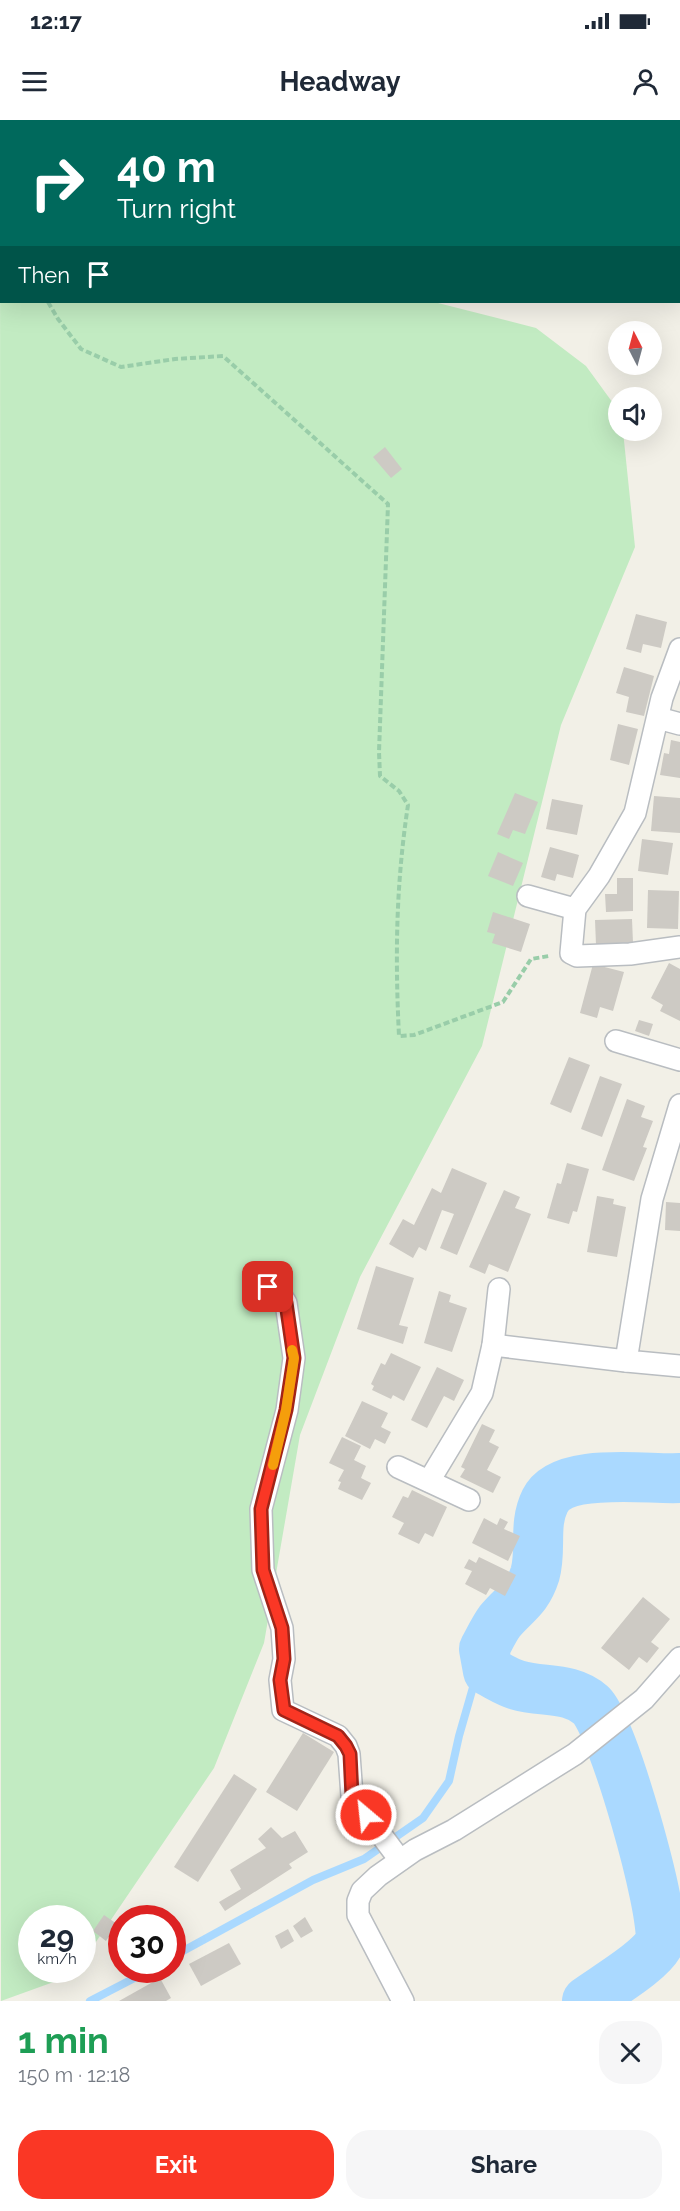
<!DOCTYPE html>
<html lang="en">
<head>
<meta charset="utf-8">
<style>
  body { margin:0; font-family:Raleway,sans-serif; background:#f6f6f7; color:#1f2937; height:100vh; display:flex; flex-direction:column; font-size:22px; white-space:nowrap }
  * { box-sizing:border-box; margin:0 }
  p { font-size:20px; color:#747a83 }
  .icon { flex:none; width:33px; height:33px; fill:none; stroke:currentColor; stroke-width:2; stroke-linecap:round; stroke-linejoin:round }
  .map { position:relative; height:1881px; overflow:hidden }
  .panel { display:flex; flex-direction:column; background:#fff; flex:1 }
  .panel>* { flex:none }
  .hud { position:absolute; left:0px; top:0px; width:681px; height:183px; box-shadow:0 6px 24px #0002; background:#00695c; color:#fff; overflow:hidden }
  .needle { width:39px; rotate:354deg }
  .fabs { position:absolute; left:608px; top:201px; display:grid; gap:12px }
  .fabs a { display:grid; place-items:center; width:54px; height:54px; border-radius:50%; background:#fff; box-shadow:0 6px 24px #0002; font-size:30px }
  .speed { position:absolute; left:18px; top:1785px; display:flex; gap:12px; font-size:30px; font-weight:700; text-align:center }
  .speed>* { display:grid; place-content:center; width:78px; height:78px; border-radius:50%; background:#fff; box-shadow:0 6px 24px #0002; line-height:1 }
  .speed small { font-size:15px; font-weight:400 }
  .speed .limit { border:9px solid #d22; background:#fff; color:#111 }
  .pin { position:absolute; display:grid; place-items:center; width:51px; height:51px; color:#fff; margin:-26px; border-radius:12px; box-shadow:0 3px 9px #0006 }
  .me { position:absolute; width:66px; margin:-33px; rotate:332deg; stroke-linejoin:round; filter:drop-shadow(0 0 4px #0008) }
  .turn { display:flex; align-items:center; gap:21px; height:126px; padding:0 18px; font-size:27px }
  .turn .icon { width:78px; height:78px; stroke-width:2.5 }
  .turn b { display:block; font-size:42px; line-height:51px }
  .then { display:flex; align-items:center; height:57px; padding:0 18px; background:#0003; gap:12px; font-size:22px }
  .round { display:grid; place-items:center; flex:none; width:63px; height:63px; border-radius:24px; background:#f6f6f7 }
  .head { display:flex; align-items:center; justify-content:space-between; height:102px; padding:0 18px }
  h1 { font-size:36px; font-weight:700; line-height:45px; color:#1e9e55 }
  .action { display:flex; gap:12px; margin-top:auto; padding:12px 18px }
  .action a { flex:1; height:69px; border-radius:24px; background:#fa3725; color:#fff; font-size:24px; font-weight:700; line-height:69px; text-align:center }
  .action a+a { background:#f6f6f7; color:#1f2937 }
  .status { display:flex; justify-content:space-between; align-items:center; height:42px; padding:0 30px; background:#fff; direction:ltr }
  .status svg { height:16px; fill:currentColor }
  header { display:flex; justify-content:space-between; align-items:center; height:78px; padding:0 18px; background:#fff; font-size:27px; font-weight:700 }
  .map>svg:first-child { display:block }
  .green { fill:#c2ebc2 }
  .lines { fill:none; stroke-linecap:round; stroke-linejoin:round }
  .stream { stroke:#aad9ff; stroke-width:8 }
  .river { stroke:#aad9ff; stroke-width:50 }
  .building { fill:#cdcac4 }
  .street-casing { stroke:#b9bdc1; stroke-width:24 }
  .path { stroke:#99cda9; stroke-width:4; stroke-dasharray:6 3; stroke-linecap:butt }
  .street { stroke:#fff; stroke-width:21 }
  .route-casing { stroke:#a22418; stroke-width:15 }
  .route { stroke:#fa3725; stroke-width:10 }
  .slow { stroke:#f59e0b; stroke-width:10 }
</style>
</head>
<body>
<div class="status"><b>12:17</b><svg viewBox="0 0 49 12"><path d="M0 12V9h3v3zM5 12V6h3v6zM10 12V3h3v9zM15 12V0h3v12zM26 1h20v11H26zM47 4h2v5h-2z"/></svg></div>
<header><svg class="icon" aria-label="menu" viewBox="0 0 24 24"><path d="M4 6h16M4 12h16M4 18h16"/></svg>Headway<svg class="icon" aria-label="person" viewBox="0 0 24 24"><circle cx="12" cy="8" r="4"/><path d="M4 21q1-7 8-7t8 7"/></svg></header>
<div class="map">
<svg width="680" height="1881" viewBox="0 0 680 1881">
  <rect width="100%" height="100%" fill="#f2f0e7"/>
  <polygon class="green" points="0,29 2,182 434,182 536,208 586,246 618,290 618,310 623,311 635,427 561,605 482,926 360,1157 300,1315 264,1523 214,1648 83,1841 82,1798 32,1798 32,1850 77,1850 73,1855 1,1881"/>
  <g class="lines">
    <g class="stream">
      <polyline points="172,1837 313,1760 364,1739 423,1698 449,1661 459,1616 484,1529"/>
      <polyline points="90,1881 150,1850"/>
    </g>
    <path class="river" d="M587,1881C603,1869 656,1838 660,1821C666,1793 612,1603 591,1585C569,1566 543,1573 517,1565C507,1562 498,1556 488,1551L484,1529C489,1520 494,1509 500,1501C515,1483 527,1479 535,1454C542,1430 533,1405 545,1381C562,1346 648,1360 680,1358"/>
  </g>
  <g class="building">
    <polygon points="385,327 402,349 391,358 373,337"/>
    <polygon points="636,494 667,502 661,528 643,524 641,533 626,529"/>
    <polygon points="624,547 654,556 644,596 626,592 629,577 616,573"/>
    <polygon points="618,604 638,609 629,645 610,640"/>
    <polygon points="671,620 680,622 680,658 660,655 664,633 669,634"/>
    <polygon points="515,673 538,682 525,714 513,710 509,719 497,714"/>
    <polygon points="654,676 680,678 680,713 651,711"/>
    <polygon points="552,679 583,685 577,715 546,709"/>
    <polygon points="642,719 673,723 668,755 638,751"/>
    <polygon points="550,727 579,735 573,758 557,754 555,761 541,757"/>
    <polygon points="498,732 523,743 513,766 488,756"/>
    <polygon points="617,758 633,758 633,791 606,792 605,774 617,774"/>
    <polygon points="648,770 679,771 678,809 647,808"/>
    <polygon points="493,792 530,804 521,832 492,823 495,814 487,812"/>
    <polygon points="632,799 633,823 596,825 595,800"/>
    <polygon points="669,843 680,849 680,901 660,891 663,885 651,878"/>
    <polygon points="593,844 624,852 613,891 600,887 597,898 580,893"/>
    <polygon points="639,900 653,904 649,916 635,911"/>
    <polygon points="569,937 590,945 571,993 550,984"/>
    <polygon points="600,956 622,964 602,1017 581,1009"/>
    <polygon points="627,979 645,986 641,997 653,1001 643,1027 647,1028 634,1061 602,1050"/>
    <polygon points="567,1043 589,1049 577,1092 573,1091 569,1104 547,1098 557,1063 561,1064"/>
    <polygon points="452,1048 487,1063 457,1135 440,1128 454,1094 442,1090 426,1131 419,1127 413,1138 389,1124 403,1099 414,1105 432,1068 441,1073"/>
    <polygon points="504,1070 520,1077 515,1088 531,1094 508,1152 489,1144 485,1154 469,1147"/>
    <polygon points="597,1076 614,1079 613,1084 626,1087 617,1137 587,1132"/>
    <polygon points="666,1082 680,1083 680,1111 665,1110"/>
    <polygon points="376,1146 414,1158 399,1205 408,1207 403,1224 357,1209"/>
    <polygon points="439,1171 451,1175 449,1182 467,1188 452,1232 424,1223"/>
    <polygon points="391,1233 421,1247 404,1281 393,1275 391,1279 372,1270 374,1266 371,1264 381,1243 385,1245"/>
    <polygon points="437,1247 464,1260 454,1281 444,1276 427,1308 411,1300"/>
    <polygon points="362,1281 388,1293 381,1307 391,1312 385,1324 375,1319 370,1329 345,1316"/>
    <polygon points="482,1304 495,1310 489,1322 499,1327 487,1350 501,1357 493,1373 460,1357 465,1349 461,1347"/>
    <polygon points="342,1317 361,1326 354,1340 366,1346 361,1358 371,1363 362,1380 338,1369 341,1362 338,1361 344,1350 329,1343"/>
    <polygon points="412,1370 447,1387 433,1417 425,1413 419,1424 398,1414 404,1403 392,1397 403,1376 408,1378"/>
    <polygon points="484,1398 497,1405 500,1398 508,1402 504,1409 520,1416 508,1441 472,1423"/>
    <polygon points="479,1437 516,1455 505,1476 490,1468 486,1475 465,1464 472,1451 464,1448 469,1439 476,1443"/>
    <polygon points="643,1477 670,1499 651,1522 659,1528 647,1543 639,1537 629,1550 601,1528"/>
    <polygon points="303,1613 334,1632 297,1691 266,1672"/>
    <polygon points="234,1654 257,1669 198,1762 174,1747"/>
    <polygon points="271,1707 282,1718 295,1711 308,1732 289,1744 292,1748 225,1791 219,1782 241,1769 230,1750 266,1728 258,1719"/>
    <polygon points="104,1795 117,1804 106,1821 93,1811"/>
    <polygon points="305,1797 313,1811 301,1818 293,1806"/>
    <polygon points="288,1809 294,1821 281,1829 275,1816"/>
    <polygon points="229,1823 241,1844 201,1866 189,1844"/>
    <polygon points="160,1858 171,1878 166,1881 119,1881"/>
  </g>
  <g class="lines">
    <defs>
      <g id="street">
        <polyline points="184,0 184,2"/>
        <polyline points="274,0 274,2"/>
        <polyline points="680,529 662,578 635,693 599,756 575,789 571,833 577,836 630,834 680,827"/>
        <polyline points="658,598 680,604"/>
        <polyline points="528,776 575,789"/>
        <polyline points="616,921 680,940"/>
        <polyline points="680,985 652,1079 626,1241 680,1246"/>
        <polyline points="268,1167 278,1170 286,1183 294,1238 287,1290 261,1389 263,1450 282,1508 284,1539 280,1560 283,1590 338,1616 346,1626 349,1634 352,1676 400,1740"/>
        <polyline points="493,1225 626,1241"/>
        <polyline points="398,1347 469,1380"/>
        <polyline points="429,1361 482,1273 493,1225 499,1169"/>
        <polyline points="403,1881 358,1795 358,1781 362,1771 378,1756 415,1730 454,1710 575,1634 644,1579 680,1538"/>
      </g>
    </defs>
    <use href="#street" class="street-casing"/>
    <g class="path">
      <polyline points="589,0 592,2"/>
      <polyline points="0,132 2,132"/>
      <path d="M48,182L58,199L81,229L121,247L175,239L223,236L388,384L379,632L380,656L399,671L408,685C396,764 395,836 399,916L414,915L503,882L531,839L549,836"/>
    </g>
    <use href="#street" class="street"/>
  </g>
  <g class="lines">
    <defs>
      <polyline id="route" points="268,1167 278,1170 286,1183 294,1238 286,1290 261,1389 263,1450 282,1508 284,1539 280,1560 284,1590 338,1616 346,1626 350,1634 352,1676 366,1695"/>
    </defs>
    <use href="#route" class="route-casing"/>
    <use href="#route" class="route"/>
    <polyline class="slow" points="273,1345 286,1290 294,1238 292,1230"/>
  </g>
</svg>
<div class="fabs">
<a><svg class="needle" viewBox="-14 -14 28 28"><path d="M0-13l5 13h-10z" fill="#e53935"/><path d="M0 13l5-13h-10z" fill="#747a83"/></svg></a>
<a><svg class="icon" aria-label="sound" viewBox="0 0 24 24"><path d="M4 9h4l5-4v14l-5-4H4zM17 9q2 3 0 6"/></svg></a>
</div>
<div class="speed"><div>29<small>km/h</small></div><div class="limit">30</div></div>
<div class="pin" style="left:268px;top:1167px;background:#d93025"><svg class="icon" aria-label="arrive" viewBox="0 0 24 24"><path d="M6 21V4h12l-3 4 3 4H6"/></svg></div>
<svg class="me" style="left:366px;top:1695px" viewBox="-20 -20 40 40"><circle r="17" fill="#fa3725" stroke="#fff" stroke-width="3"/><path d="M0-11L8 9 0 5-8 9z" fill="#fff"/></svg>
<div class="hud">
<div class="turn"><svg class="icon" aria-label="right" viewBox="0 0 24 24"><path d="M7 20v-9h11M14 6l5 5-5 5"/></svg><div><b>40 m</b>Turn right</div></div>
<div class="then">Then<svg class="icon" aria-label="arrive" viewBox="0 0 24 24"><path d="M6 21V4h12l-3 4 3 4H6"/></svg></div>
</div>
</div>
<section class="panel">
<div class="head"><div><h1>1 min</h1><p>150 m · 12:18</p></div><a class="round"><svg class="icon" aria-label="close" viewBox="0 0 24 24"><path d="M6 6l12 12M18 6L6 18"/></svg></a></div>
<div class="action"><a>Exit</a><a>Share</a></div>
</section>
</body>
</html>
